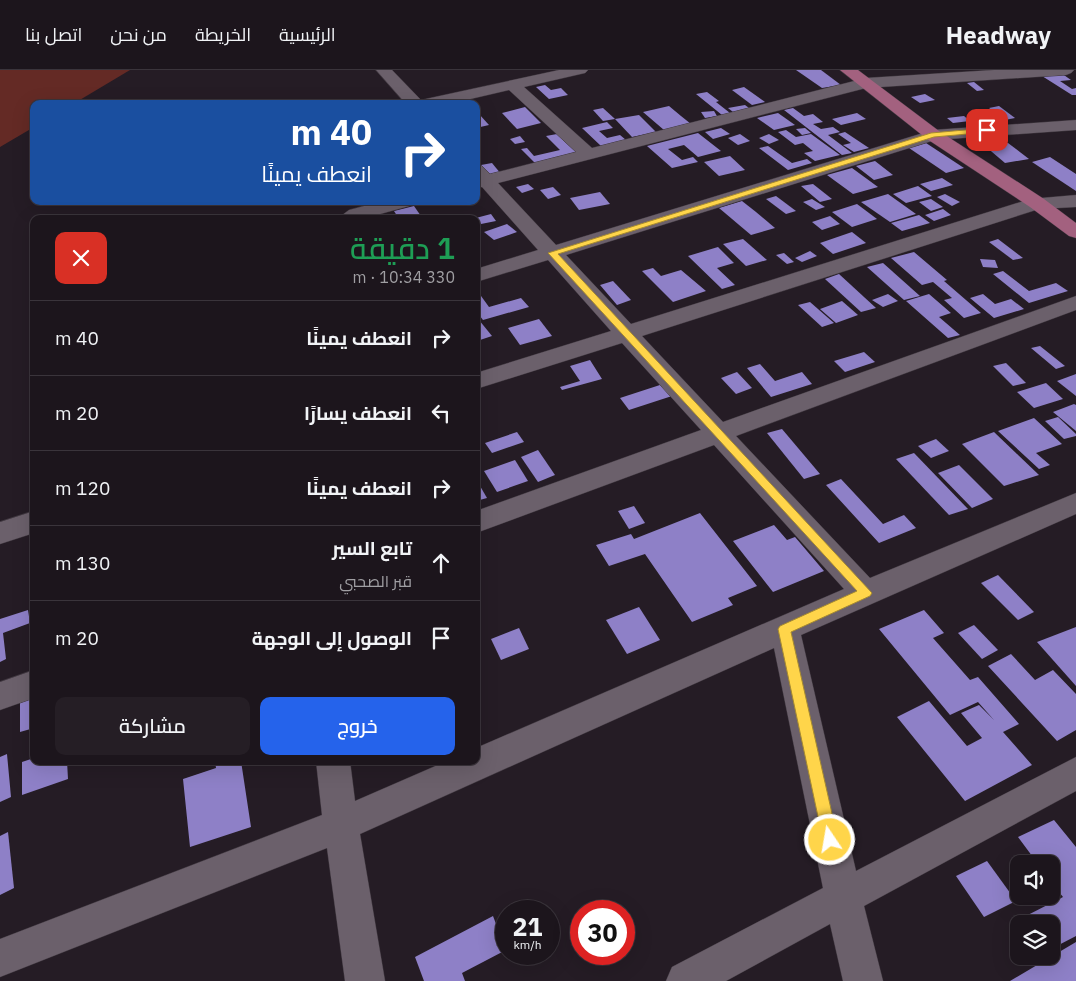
<!DOCTYPE html>
<html lang="ar">
<head>
<meta charset="utf-8">
<style>
  body { margin:0; font-family:"IBM Plex Sans",Cairo,sans-serif; background:#251e25; color:#f1f3f6; direction:rtl; height:100vh; display:flex; flex-direction:column; font-size:19px; white-space:nowrap }
  * { box-sizing:border-box; margin:0 }
  p { font-size:16px; color:#a09fa3 }
  .icon { flex:none; width:28px; height:28px; fill:none; stroke:currentColor; stroke-width:2; stroke-linecap:round; stroke-linejoin:round }
  .map { position:relative; flex:1; overflow:hidden; direction:ltr }
  .sheet { position:absolute; left:30px; top:145px; width:450px; height:550px; display:flex; flex-direction:column; background:#1c151c; border-radius:10px; box-shadow:0 5px 20px #0002,0 0 0 1px #3a343b; direction:rtl }
  .sheet>* { flex:none }
  .banner { position:absolute; left:30px; top:30px; width:450px; height:105px; border-radius:10px; box-shadow:0 5px 20px #0002,0 0 0 1px #3a343b; direction:rtl; background:#1a4fa0; color:#fff; overflow:hidden }
  .tools { position:absolute; left:1010px; top:785px; display:grid; gap:10px }
  .tools a { display:grid; place-items:center; width:50px; height:50px; border-radius:10px; background:#1c151c; box-shadow:0 5px 20px #0002,0 0 0 1px #3a343b; font-size:25px }
  .speed { position:absolute; left:495px; top:830px; display:flex; gap:10px; font-size:25px; font-weight:700; text-align:center }
  .speed>* { display:grid; place-content:center; width:65px; height:65px; border-radius:50%; background:#1c151c; box-shadow:0 5px 20px #0002,0 0 0 1px #3a343b; line-height:1 }
  .speed small { font-size:12px; font-weight:400 }
  .speed .limit { border:8px solid #d22; background:#fff; color:#111 }
  .pin { position:absolute; display:grid; place-items:center; width:42px; height:42px; color:#fff; margin:-21px; border-radius:10px; box-shadow:0 2px 8px #0006 }
  .me { position:absolute; width:55px; margin:-28px; rotate:348deg; stroke-linejoin:round; filter:drop-shadow(0 0 4px #0008) }
  .turn { display:flex; align-items:center; gap:18px; height:105px; padding:0 25px; font-size:22px }
  .turn .icon { width:65px; height:65px; stroke-width:2.5 }
  .turn b { display:block; font-size:35px; line-height:42px }
  .round { display:grid; place-items:center; flex:none; width:52px; height:52px; border-radius:10px; background:#251e25 }
  .overview { display:flex; align-items:center; justify-content:space-between; height:85px; padding:0 25px }
  h1 { font-size:30px; font-weight:600; line-height:38px; color:#1e9e55 }
  .cta { display:flex; gap:10px; margin-top:auto; padding:10px 25px }
  .cta a { flex:1; height:58px; border-radius:10px; background:#2563eb; color:#fff; font-size:20px; font-weight:600; line-height:58px; text-align:center }
  .cta a+a { background:#251e25; color:#f1f3f6 }
  ul { padding:0; list-style:none }
  li { display:flex; align-items:center; gap:15px; height:75px; padding:0 25px; border-top:1px solid #3a343b }
  li div { flex:1 }
  li b { display:block; font-size:19px }
  li em { font-style:normal }
  header { display:flex; align-items:center; gap:30px; box-sizing:border-box; height:70px; padding:0 25px; background:#1c151c; border-bottom:1px solid #3a343b }
  header strong { font-size:24px }
  nav { display:flex; gap:28px; margin-inline-start:auto; font-size:18px }
  .map>svg:first-child { display:block }
  .green { fill:#642a25 }
  .building { fill:#8e80c7 }
  .lines { fill:none; stroke-linecap:round; stroke-linejoin:round }
  .minor-casing { stroke:#3f373f; stroke-width:1 }
  .major-casing { stroke:#3f373f; stroke-width:1 }
  .minor { fill:#6b606b; fill-rule:evenodd }
  .major { fill:#a3617f; fill-rule:evenodd }
  .route { fill:#ffd54a; stroke:#a68a30 }
</style>
</head>
<body>
<header>
<strong>Headway</strong>
<nav><a>الرئيسية</a><a>الخريطة</a><a>من نحن</a><a>اتصل بنا</a></nav>
</header>
<div class="map">
<svg width="1076" height="911" viewBox="0 0 1076 911">
  <rect width="100%" height="100%" fill="#251c25"/>
  <polygon class="green" points="0,0 130,0 73,34 34,34 34,57 0,77"/>
  <g class="building">
    <polygon points="796,0 821,0 841,15 822,18"/>
    <polygon points="1061,3 1071,10 1060,11 1072,19 1076,18 1076,25 1072,25 1042,6"/>
    <polygon points="974,12 984,20 977,21 967,13"/>
    <polygon points="545,15 551,20 561,18 568,25 549,29 536,17"/>
    <polygon points="744,17 765,32 752,35 732,20"/>
    <polygon points="707,22 719,31 716,32 730,43 722,45 696,24"/>
    <polygon points="925,24 935,30 920,33 911,27"/>
    <polygon points="745,35 749,38 733,42 728,38"/>
    <polygon points="669,36 681,46 691,54 664,60 643,42"/>
    <polygon points="999,36 1015,48 1005,50 989,38"/>
    <polygon points="525,37 541,53 517,59 502,43"/>
    <polygon points="603,38 615,49 603,51 593,40"/>
    <polygon points="793,38 804,46 813,44 823,52 813,54 821,59 833,57 840,62 828,65 852,83 842,85 784,40"/>
    <polygon points="714,41 717,46 705,48 701,42"/>
    <polygon points="778,43 795,55 774,60 757,48"/>
    <polygon points="857,43 866,49 841,55 832,49"/>
    <polygon points="479,44 489,55 476,58 476,45"/>
    <polygon points="639,45 656,62 632,67 615,49"/>
    <polygon points="964,46 970,51 953,53 947,48"/>
    <polygon points="607,52 613,58 599,61 607,68 620,65 626,70 601,76 582,58"/>
    <polygon points="721,58 730,64 713,69 705,62"/>
    <polygon points="805,58 811,63 802,65 796,59"/>
    <polygon points="786,60 796,67 811,64 840,85 815,91 804,83 813,81 803,73 795,75 778,62"/>
    <polygon points="845,62 869,78 854,82 843,75 851,73 838,64"/>
    <polygon points="698,63 721,81 698,87 684,75 668,79 682,90 693,87 698,92 672,98 647,76"/>
    <polygon points="557,64 576,82 535,93 521,79 527,78 534,86 560,80 546,66"/>
    <polygon points="740,64 750,71 738,75 728,68"/>
    <polygon points="769,64 779,70 769,74 759,68"/>
    <polygon points="520,66 525,72 515,74 510,69"/>
    <polygon points="926,73 964,98 946,103 909,78"/>
    <polygon points="1008,73 1029,89 1005,93 985,76"/>
    <polygon points="768,76 792,93 807,89 812,93 788,100 759,78"/>
    <polygon points="730,86 745,100 719,106 704,92"/>
    <polygon points="1050,87 1076,104 1076,121 1032,92"/>
    <polygon points="875,91 893,105 874,110 856,96"/>
    <polygon points="492,93 501,104 489,107 481,95"/>
    <polygon points="852,98 878,117 853,124 827,105"/>
    <polygon points="942,108 953,115 931,121 920,114"/>
    <polygon points="528,114 534,119 522,123 516,117"/>
    <polygon points="813,114 832,129 820,132 801,116"/>
    <polygon points="918,116 932,126 906,133 893,124"/>
    <polygon points="553,117 561,125 548,129 540,120"/>
    <polygon points="600,122 610,134 579,140 570,128"/>
    <polygon points="888,124 916,144 890,152 861,132"/>
    <polygon points="945,124 960,132 952,136 937,127"/>
    <polygon points="776,126 796,141 786,144 766,129"/>
    <polygon points="812,129 825,137 816,140 803,132"/>
    <polygon points="931,129 943,137 931,141 919,132"/>
    <polygon points="742,131 756,142 775,158 751,165 719,138"/>
    <polygon points="857,134 877,149 852,157 832,142"/>
    <polygon points="414,136 423,149 399,149 394,141"/>
    <polygon points="943,139 951,145 934,151 925,145"/>
    <polygon points="491,144 496,151 476,155 476,149 472,149"/>
    <polygon points="919,145 930,153 902,161 891,153"/>
    <polygon points="830,146 840,154 822,160 812,152"/>
    <polygon points="507,154 517,162 494,170 484,162"/>
    <polygon points="852,162 866,173 833,184 820,173"/>
    <polygon points="743,169 767,190 746,196 723,174"/>
    <polygon points="998,169 1023,188 1013,190 989,172"/>
    <polygon points="718,177 734,193 717,198 735,215 722,219 688,186"/>
    <polygon points="810,181 817,186 802,192 795,188"/>
    <polygon points="914,182 947,210 944,211 981,243 964,248 944,230 952,228 933,212 922,215 891,188"/>
    <polygon points="784,183 794,192 787,194 776,185"/>
    <polygon points="980,189 995,190 998,198 983,197"/>
    <polygon points="883,193 920,226 904,230 867,197"/>
    <polygon points="653,198 661,206 681,200 706,221 673,232 642,201"/>
    <polygon points="1003,201 1029,221 1056,213 1068,221 1029,233 993,204"/>
    <polygon points="839,204 876,238 861,242 825,209"/>
    <polygon points="613,211 631,230 617,235 600,215"/>
    <polygon points="476,219 489,237 521,228 529,237 483,250 476,241"/>
    <polygon points="888,224 898,231 883,237 872,230"/>
    <polygon points="929,224 951,243 939,247 960,265 948,268 906,231"/>
    <polygon points="983,224 995,234 1011,229 1024,239 994,248 970,228"/>
    <polygon points="842,231 858,245 836,253 820,239"/>
    <polygon points="810,232 834,253 822,257 798,235"/>
    <polygon points="539,249 552,266 520,275 508,258"/>
    <polygon points="479,250 492,266 477,271 476,251"/>
    <polygon points="1040,276 1065,296 1056,299 1031,278"/>
    <polygon points="864,282 875,292 845,302 834,291"/>
    <polygon points="590,290 602,309 562,320 560,317 580,311 570,296"/>
    <polygon points="1006,293 1026,313 1013,316 993,296"/>
    <polygon points="760,294 775,311 802,302 812,314 771,327 747,298"/>
    <polygon points="737,302 752,318 736,324 721,308"/>
    <polygon points="1076,304 1076,326 1057,311"/>
    <polygon points="1046,313 1063,329 1034,338 1017,322"/>
    <polygon points="663,314 672,326 629,340 620,328"/>
    <polygon points="1074,334 1076,335 1076,361 1053,342"/>
    <polygon points="1058,347 1076,364 1076,366 1064,369 1045,351"/>
    <polygon points="1034,348 1062,374 1036,383 1050,395 1039,399 998,361"/>
    <polygon points="782,359 820,404 804,409 767,363"/>
    <polygon points="517,362 524,372 492,383 485,373"/>
    <polygon points="994,362 1039,405 1004,416 962,374"/>
    <polygon points="936,369 949,381 931,388 918,376"/>
    <polygon points="538,380 555,405 538,412 521,387"/>
    <polygon points="914,383 968,439 949,445 896,389"/>
    <polygon points="515,390 528,411 497,422 484,401"/>
    <polygon points="959,395 993,429 972,438 938,403"/>
    <polygon points="476,409 487,428 476,431"/>
    <polygon points="841,409 883,454 904,445 916,458 879,473 826,415"/>
    <polygon points="634,436 645,453 629,459 618,441"/>
    <polygon points="700,443 757,516 728,528 733,535 692,552 645,484 609,496 596,475 631,464 634,469"/>
    <polygon points="774,455 787,470 795,467 824,501 773,522 733,471"/>
    <polygon points="998,505 1034,542 1018,550 981,513"/>
    <polygon points="639,537 660,570 627,584 606,550"/>
    <polygon points="28,540 30,553 3,563 6,589 0,592 0,549"/>
    <polygon points="924,540 944,563 933,568 970,610 978,607 1019,654 1003,662 1032,695 965,731 897,647 929,631 967,676 982,668 961,643 979,635 994,650 978,632 950,645 879,559"/>
    <polygon points="974,555 998,580 982,589 958,563"/>
    <polygon points="1076,557 1076,616 1037,572"/>
    <polygon points="519,558 529,579 501,590 491,569"/>
    <polygon points="1011,584 1035,610 1053,600 1076,624 1076,660 1057,671 988,596"/>
    <polygon points="34,627 34,658 20,662 20,632"/>
    <polygon points="7,684 11,727 0,732 0,687"/>
    <polygon points="34,688 34,691 67,691 68,709 22,725 22,692"/>
    <polygon points="215,691 241,691 251,757 190,777 183,709 216,698"/>
    <polygon points="1054,750 1076,777 1076,866 1051,879 1051,854 1021,854 1018,850 1063,827 1051,812 1051,794 1038,794 1018,767"/>
    <polygon points="8,762 14,818 0,825 0,766"/>
    <polygon points="987,791 1016,831 984,847 956,806"/>
    <polygon points="493,846 506,880 462,903 465,911 424,911 415,887"/>
    <polygon points="1076,872 1076,911 1010,911"/>
  </g>
  <g class="lines">
    <defs>
      <g id="minor">
        <polygon points="376,0 392,0 421,30 559,0 588,0 585,3 524,17 592,78 866,8 994,0 1074,0 1071,3 1066,5 866,18 498,113 556,175 933,60 1076,50 1076,60 935,70 566,185 631,254 1030,129 1076,125 1076,137 1039,139 642,266 723,352 1076,226 1076,240 736,366 870,508 1076,423 1076,444 801,565 856,801 1076,687 1076,721 864,836 883,911 843,911 830,854 726,911 666,911 672,897 823,818 774,578 360,764 385,911 345,911 327,778 0,907 0,869 322,745 316,691 350,691 355,731 447,691 476,691 476,678 844,519 714,375 476,463 476,441 701,360 622,273 476,319 476,303 611,261 548,190 476,212 476,199 538,180 482,117 476,118 476,95 482,96 490,104 576,82 509,20 449,34 406,34"/>
        <polygon points="383,131 415,131 413,135 362,149 337,149 349,140"/>
        <polygon points="34,441 34,463 0,474 0,452"/>
        <polygon points="34,600 34,628 0,640 0,612"/>
      </g>
      <polygon id="major" points="840,0 858,0 939,61 1044,129 1076,153 1076,168 1069,166 1030,137 927,69"/>
    </defs>
    <use href="#minor" class="minor-casing"/>
    <use href="#major" class="major-casing"/>
    <use href="#minor" class="minor"/>
    <use href="#major" class="major"/>
  </g>
  <polygon class="route" points="987,58 991,60 990,62 934,67 558,184 872,523 870,526 791,562 838,770 836,775 830,777 825,775 823,770 778,559 780,556 857,521 548,183 931,63"/>
</svg>
<div class="tools">
<a><svg class="icon" aria-label="sound" viewBox="0 0 24 24"><path d="M4 9h4l5-4v14l-5-4H4zM17 9q2 3 0 6"/></svg></a>
<a><svg class="icon" aria-label="layers" viewBox="0 0 24 24"><path d="M12 4l9 5-9 5-9-5zM3 14l9 5 9-5"/></svg></a>
</div>
<div class="speed"><div>21<small>km/h</small></div><div class="limit">30</div></div>
<div class="pin" style="left:987px;top:60px;background:#d93025"><svg class="icon" aria-label="arrive" viewBox="0 0 24 24"><path d="M6 21V4h12l-3 4 3 4H6"/></svg></div>
<svg class="me" style="left:830px;top:770px" viewBox="-20 -20 40 40"><circle r="17" fill="#ffd54a" stroke="#fff" stroke-width="3"/><path d="M0-11L8 9 0 5-8 9z" fill="#fff"/></svg>
<div class="banner">
<div class="turn"><svg class="icon" aria-label="right" viewBox="0 0 24 24"><path d="M7 20v-9h11M14 6l5 5-5 5"/></svg><div><b>40 m</b>انعطف يمينًا</div></div>
</div>
<section class="sheet">
<div class="overview"><div><h1>1 دقيقة</h1><p>330 m · 10:34</p></div><a class="round" style="background:#d93025;color:#fff"><svg class="icon" aria-label="close" viewBox="0 0 24 24"><path d="M6 6l12 12M18 6L6 18"/></svg></a></div>
<ul>
<li><svg class="icon" aria-label="right" viewBox="0 0 24 24"><path d="M7 20v-9h11M14 6l5 5-5 5"/></svg><div><b>انعطف يمينًا</b></div><em>40 m</em></li>
<li><svg class="icon" aria-label="left" viewBox="0 0 24 24"><path d="M17 20v-9H6M10 6l-5 5 5 5"/></svg><div><b>انعطف يسارًا</b></div><em>20 m</em></li>
<li><svg class="icon" aria-label="right" viewBox="0 0 24 24"><path d="M7 20v-9h11M14 6l5 5-5 5"/></svg><div><b>انعطف يمينًا</b></div><em>120 m</em></li>
<li><svg class="icon" aria-label="ahead" viewBox="0 0 24 24"><path d="M12 20V5M6 11l6-6 6 6"/></svg><div><b>تابع السير</b><p>قبر الصحبي</p></div><em>130 m</em></li>
<li><svg class="icon" aria-label="arrive" viewBox="0 0 24 24"><path d="M6 21V4h12l-3 4 3 4H6"/></svg><div><b>الوصول إلى الوجهة</b></div><em>20 m</em></li>
</ul>
<div class="cta"><a>خروج</a><a>مشاركة</a></div>
</section>
</div>
</body>
</html>
